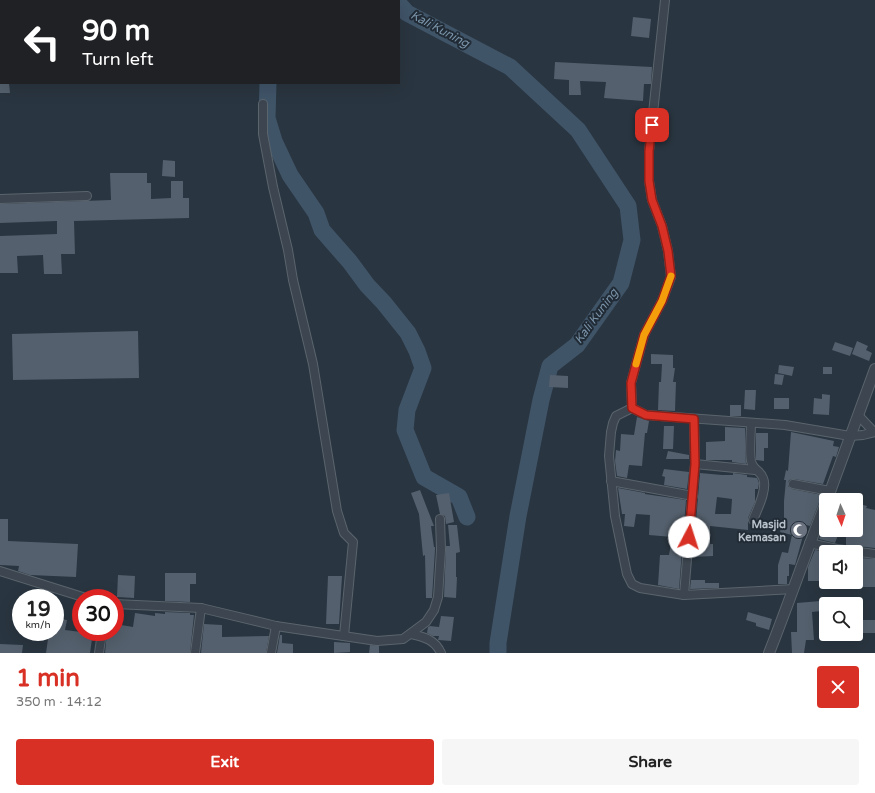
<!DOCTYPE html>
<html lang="en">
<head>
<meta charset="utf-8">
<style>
  body { margin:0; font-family:"Varela Round",sans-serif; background:#f6f6f6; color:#222; height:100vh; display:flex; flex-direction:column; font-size:15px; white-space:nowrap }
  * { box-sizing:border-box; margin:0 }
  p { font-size:13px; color:#767676 }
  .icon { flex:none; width:22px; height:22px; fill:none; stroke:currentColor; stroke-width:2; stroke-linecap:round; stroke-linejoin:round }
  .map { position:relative; height:653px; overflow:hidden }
  .sheet { display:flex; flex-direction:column; background:#fff; flex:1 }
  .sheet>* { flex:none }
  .guide { position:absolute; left:0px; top:0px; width:400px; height:84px; box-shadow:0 4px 16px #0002; background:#202124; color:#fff; overflow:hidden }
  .needle { width:26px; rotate:177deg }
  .fabs { position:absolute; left:819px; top:493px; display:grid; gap:8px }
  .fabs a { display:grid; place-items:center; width:44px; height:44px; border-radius:4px; background:#fff; box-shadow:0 4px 16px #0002; font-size:20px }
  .speed { position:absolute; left:12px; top:589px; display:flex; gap:8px; font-size:20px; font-weight:700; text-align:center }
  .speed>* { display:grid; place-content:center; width:52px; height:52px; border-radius:50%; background:#fff; box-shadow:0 4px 16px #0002; line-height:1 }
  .speed small { font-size:10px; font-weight:400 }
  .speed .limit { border:6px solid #d22; background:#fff; color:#111 }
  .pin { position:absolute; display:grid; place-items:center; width:34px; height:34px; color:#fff; margin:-17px; border-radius:8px; box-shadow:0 2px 6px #0006 }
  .me { position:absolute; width:44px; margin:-22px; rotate:5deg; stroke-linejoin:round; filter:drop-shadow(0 0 3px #0008) }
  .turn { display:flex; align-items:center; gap:14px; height:84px; padding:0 16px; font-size:18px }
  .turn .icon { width:52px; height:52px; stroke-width:2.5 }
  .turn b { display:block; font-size:28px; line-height:34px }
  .round { display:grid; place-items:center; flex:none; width:42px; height:42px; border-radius:4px; background:#f6f6f6 }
  .summary { display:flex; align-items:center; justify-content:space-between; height:68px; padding:0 16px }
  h1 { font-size:24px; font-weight:800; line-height:30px; color:#d93025 }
  .cta { display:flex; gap:8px; margin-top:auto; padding:8px 16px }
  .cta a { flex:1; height:46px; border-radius:4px; background:#d93025; color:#fff; font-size:16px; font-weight:800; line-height:46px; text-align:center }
  .cta a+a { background:#f6f6f6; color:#222 }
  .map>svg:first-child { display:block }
  .green { fill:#2c4342 }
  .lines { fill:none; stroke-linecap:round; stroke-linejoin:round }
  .river { stroke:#405468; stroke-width:17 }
  .building { fill:#54606d; fill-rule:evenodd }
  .minor-casing { stroke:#5a646d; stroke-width:10 }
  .tertiary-casing { stroke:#5a646d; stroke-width:12 }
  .minor { stroke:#3d4650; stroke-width:8 }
  .tertiary { stroke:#3d4650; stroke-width:10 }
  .route-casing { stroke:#8d1f18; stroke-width:10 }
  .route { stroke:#d93025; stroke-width:7 }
  .slow { stroke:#f59e0b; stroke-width:7 }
  .labels { text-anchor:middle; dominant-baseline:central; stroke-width:4; stroke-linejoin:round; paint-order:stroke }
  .poi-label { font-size:11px; font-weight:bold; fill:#b9c2ca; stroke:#212b36; text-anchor:end }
  .water-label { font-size:12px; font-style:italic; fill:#7c95aa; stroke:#212b36 }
</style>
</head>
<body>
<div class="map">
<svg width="875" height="653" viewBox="0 0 875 653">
  <rect width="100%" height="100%" fill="#293540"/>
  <polygon class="green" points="47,0 204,0 47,1"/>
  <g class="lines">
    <g class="river">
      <polyline points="261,0 261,1"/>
      <polyline points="399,4 407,13 510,67 578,130 628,206 632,240 621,283 577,345 550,366 541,400 518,516 498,643 498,653"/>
      <polyline points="268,83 267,118 274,141 290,175 316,213 322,230 350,262 367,285 384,303 408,333 417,351 423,368 407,410 405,430 424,477 459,497 467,517"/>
    </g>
  </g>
  <g class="building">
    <polygon points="633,17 651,19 649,38 631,36"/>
    <polygon points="555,62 652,67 651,84 644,84 643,101 604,98 606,82 580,81 581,95 569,95 569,80 554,79"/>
    <polygon points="0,83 9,83 10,93 0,93"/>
    <polygon points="163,160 175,161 175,177 162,176"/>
    <polygon points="110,173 147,173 147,183 151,183 151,199 171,198 171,181 183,181 183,198 189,198 189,218 74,221 75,254 61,254 62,274 44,274 43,255 17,256 18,273 0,273 0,236 57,234 57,221 0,223 0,204 111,200"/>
    <polygon points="138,331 139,378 13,380 12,334"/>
    <polygon points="857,341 868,346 866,350 872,353 869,361 852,354"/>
    <polygon points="835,342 853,348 850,356 832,350"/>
    <polygon points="651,354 673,355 673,368 675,368 673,382 676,382 675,411 658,410 659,382 661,382 662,364 651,364"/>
    <polygon points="779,365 794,367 792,376 778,373"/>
    <rect x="823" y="367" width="9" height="7"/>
    <polygon points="775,374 784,375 782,385 774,384"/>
    <polygon points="550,375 568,376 568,388 549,387"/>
    <polygon points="745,390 756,390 755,410 744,409"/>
    <polygon points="822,394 830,395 829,415 813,414 814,398 822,399"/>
    <rect x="774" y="398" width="15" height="11"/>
    <rect x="730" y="405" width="11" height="11"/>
    <polygon points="637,417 649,421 647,433 645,433 642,466 629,465 627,478 617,476 615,461 616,450 620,451 621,434 634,435"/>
    <polygon points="664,426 674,426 673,449 663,449"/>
    <polygon points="725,427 745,428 745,452 746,464 732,462 732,460 706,460 706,442 725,441"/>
    <polygon points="791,432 834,441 833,446 839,447 836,457 833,456 823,484 794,479 789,480 788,483 788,486 792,489 822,495 810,526 806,525 795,565 789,564 789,576 787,576 787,584 778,584 778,565 782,552 788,553 792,535 780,532 784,518 784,501 786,480 784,480 786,470 788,471"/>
    <polygon points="756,433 768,433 768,448 764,448 764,461 756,460"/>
    <polygon points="668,451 689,455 689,459 666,459"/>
    <polygon points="664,469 689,472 687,489 664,485 665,477 662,476"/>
    <path d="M700,473L722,475H733V473L747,475V477L757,478L759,483L758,489H755V502L748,518V530L710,526V544H713V556L693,557ZM717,497L732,499L731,514H715Z"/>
    <polygon points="618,488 645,493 645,494 686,500 679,589 658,585 660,555 669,555 672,537 649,535 650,515 636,514 634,527 624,526 625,514 622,514"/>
    <polygon points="420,490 434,526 431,526 434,547 435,547 435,550 432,598 426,598 425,555 423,556 419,514 411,493"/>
    <polygon points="449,493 454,522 446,524 445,516 440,514 436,495"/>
    <polygon points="856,503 867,506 866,508 875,510 875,548 846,545 846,530 856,530"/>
    <polygon points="0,519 8,519 8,541 78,544 76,577 30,575 18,571 19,566 0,565"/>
    <polygon points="826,520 826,530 840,530 835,543 819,539"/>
    <polygon points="448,525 457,525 460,552 456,553 456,577 457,577 456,598 444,597 446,546 450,546"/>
    <polygon points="815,550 826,552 826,567 822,567 822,581 808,581 808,567"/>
    <polygon points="860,558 875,559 875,587 856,587 856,574 859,574"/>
    <polygon points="165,573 196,573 196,584 190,584 190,602 165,601"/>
    <polygon points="118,575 135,576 134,598 117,597"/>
    <polygon points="328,576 342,576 339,624 326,624"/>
    <polygon points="691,580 705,580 705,583 719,583 719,588 690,589"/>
    <polygon points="820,601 821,611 812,612 814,640 806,640 804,653 792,653 791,632 797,632 797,603"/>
    <polygon points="165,612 190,613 190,615 194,615 190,653 105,653 107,632 115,632 115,624 133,627 135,613 155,616 155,613 165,614"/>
    <polygon points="748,612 772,619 769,630 756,626 756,623 746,620"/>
    <polygon points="441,616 454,617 451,641 438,640 439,636 433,636 427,633 428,627 430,626 439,627"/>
    <polygon points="55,618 67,620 65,630 81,632 93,632 90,653 46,653 49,632 55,632"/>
    <rect x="856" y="620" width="19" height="13"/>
    <polygon points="204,624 222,625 222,637 269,636 266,653 201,653"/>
    <polygon points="280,635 282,635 282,643 293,644 293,653 277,653"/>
    <polygon points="334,642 350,643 350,652 334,653"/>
    <polygon points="0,644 23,645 22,653 0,653"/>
    <polygon points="370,645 379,646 379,653 369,653"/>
  </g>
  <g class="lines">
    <defs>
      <g id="minor">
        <polyline points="665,0 649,151 649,181 652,200 662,226 668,251 671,277 662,301 644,335 631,383 632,408 646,415 785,425 850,436 863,435 875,432"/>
        <polyline points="207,1 208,0"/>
        <polyline points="0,24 1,24"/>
        <polyline points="263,104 263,134 273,187 288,250 293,280 313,364 337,511 344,533 353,542 344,636"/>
        <polyline points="0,199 87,196"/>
        <polyline points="632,408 616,416 613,423 611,432 609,456 615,516 627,574 632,584 640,588 684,595 794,589"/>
        <polyline points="858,415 874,432"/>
        <path d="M751,423C751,434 749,450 751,461C753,470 761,471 763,478C768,489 757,510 753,520"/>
        <polyline points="695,464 755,470"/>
        <polyline points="611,481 693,496"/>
        <polyline points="793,484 830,491"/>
        <polyline points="809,543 837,549 875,554"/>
        <polyline points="0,571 86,598"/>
        <polyline points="684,595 695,464 694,419"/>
        <polyline points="115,604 201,608 276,626 377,641 403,639 426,622 434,610 438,597 441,550 440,519"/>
        <path d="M411,634C425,637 435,640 441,653"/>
        <polyline points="99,653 102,632"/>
        <polyline points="195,653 201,608"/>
        <polyline points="271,653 276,626"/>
      </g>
      <g id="tertiary">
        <polyline points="827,500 875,369"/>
        <path d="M769,653C789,603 806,552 826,502"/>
      </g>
    </defs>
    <use href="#minor" class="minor-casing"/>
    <use href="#tertiary" class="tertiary-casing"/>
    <use href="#minor" class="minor"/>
    <use href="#tertiary" class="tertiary"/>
  </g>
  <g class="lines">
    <defs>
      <polyline id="route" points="652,125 649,151 649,181 652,200 662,226 668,251 671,276 662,301 644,335 631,383 632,408 646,415 694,419 695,464 689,537"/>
    </defs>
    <use href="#route" class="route-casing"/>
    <use href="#route" class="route"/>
    <polyline class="slow" points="636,364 644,335 662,301 671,276"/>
  </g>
  <defs>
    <symbol id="mosque-disc" viewBox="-11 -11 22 22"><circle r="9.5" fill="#6b7280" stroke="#212b36"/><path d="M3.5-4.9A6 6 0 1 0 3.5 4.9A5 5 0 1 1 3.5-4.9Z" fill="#fff"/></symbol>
  </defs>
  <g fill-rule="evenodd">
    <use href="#mosque-disc" x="789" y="520" width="20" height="20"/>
  </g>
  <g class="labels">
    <g class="poi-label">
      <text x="786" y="524">Masjid<tspan x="786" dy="13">Kemasan</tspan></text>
    </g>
    <g class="water-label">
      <text transform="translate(440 29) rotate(28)">Kali Kuning</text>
      <text transform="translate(596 316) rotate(-54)">Kali Kuning</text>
    </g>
  </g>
</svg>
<div class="fabs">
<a><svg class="needle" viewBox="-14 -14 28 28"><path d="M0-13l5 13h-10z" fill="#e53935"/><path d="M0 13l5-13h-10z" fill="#767676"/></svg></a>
<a><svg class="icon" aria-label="sound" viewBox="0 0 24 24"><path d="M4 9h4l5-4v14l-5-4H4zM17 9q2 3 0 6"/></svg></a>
<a><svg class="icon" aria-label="search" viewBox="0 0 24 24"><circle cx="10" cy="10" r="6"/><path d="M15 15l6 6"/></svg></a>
</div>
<div class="speed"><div>19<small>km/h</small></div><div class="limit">30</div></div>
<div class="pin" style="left:652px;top:125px;background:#d93025"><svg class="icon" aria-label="arrive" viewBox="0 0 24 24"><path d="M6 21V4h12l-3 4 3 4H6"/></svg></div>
<svg class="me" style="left:689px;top:537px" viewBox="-20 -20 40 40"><circle r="19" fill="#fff"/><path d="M0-13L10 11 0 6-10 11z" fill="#d93025"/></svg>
<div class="guide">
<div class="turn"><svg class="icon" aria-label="left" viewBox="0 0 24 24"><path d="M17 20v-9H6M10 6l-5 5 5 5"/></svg><div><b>90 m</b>Turn left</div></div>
</div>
</div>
<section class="sheet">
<div class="summary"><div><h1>1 min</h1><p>350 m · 14:12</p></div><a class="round" style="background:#d93025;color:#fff"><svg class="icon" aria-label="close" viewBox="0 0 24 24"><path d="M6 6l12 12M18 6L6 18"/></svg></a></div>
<div class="cta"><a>Exit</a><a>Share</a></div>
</section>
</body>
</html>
